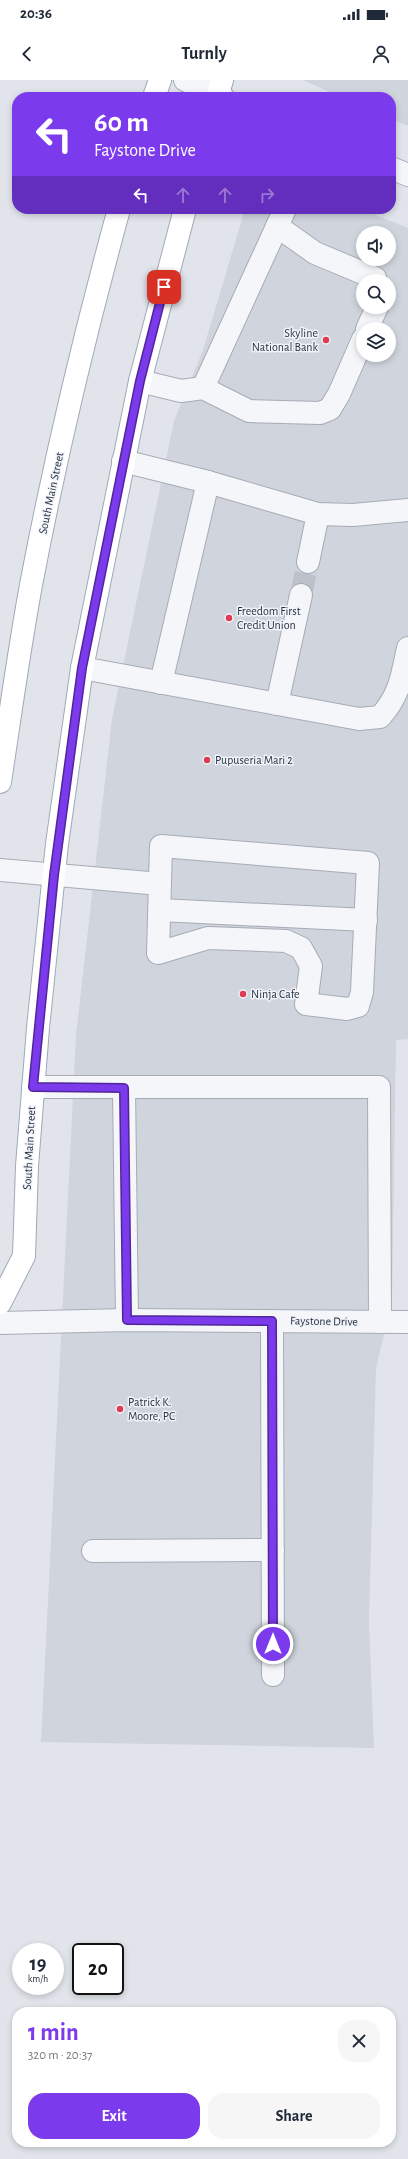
<!DOCTYPE html>
<html lang="en">
<head>
<meta charset="utf-8">
<style>
  body { margin:0; font-family:"Alegreya Sans",sans-serif; background:#f6f6f7; color:#1f2937; height:100vh; display:flex; flex-direction:column; font-size:15px; white-space:nowrap }
  * { box-sizing:border-box; margin:0 }
  p { font-size:13px; color:#747a83 }
  .icon { flex:none; width:22px; height:22px; fill:none; stroke:currentColor; stroke-width:2; stroke-linecap:round; stroke-linejoin:round }
  .map { position:relative; flex:1; overflow:hidden }
  .sheet { position:absolute; left:12px; top:1927px; width:384px; height:140px; display:flex; flex-direction:column; background:#fff; border-radius:16px; box-shadow:0 2px 6px #0003 }
  .sheet>* { flex:none }
  .guide { position:absolute; left:12px; top:12px; width:384px; height:122px; border-radius:16px; box-shadow:0 2px 6px #0003; background:#7c3aed; color:#fff; overflow:hidden }
  .fabs { position:absolute; left:356px; top:146px; display:grid; gap:8px }
  .fabs a { display:grid; place-items:center; width:40px; height:40px; border-radius:50%; background:#fff; box-shadow:0 2px 6px #0003; font-size:20px }
  .speed { position:absolute; left:12px; top:1863px; display:flex; gap:8px; font-size:20px; font-weight:700; text-align:center }
  .speed>* { display:grid; place-content:center; width:52px; height:52px; border-radius:50%; background:#fff; box-shadow:0 2px 6px #0003; line-height:1 }
  .speed small { font-size:10px; font-weight:400 }
  .speed .limit { border:2px solid #111; border-radius:6px; background:#fff; color:#111 }
  .pin { position:absolute; display:grid; place-items:center; width:34px; height:34px; color:#fff; margin:-17px; border-radius:8px; box-shadow:0 2px 6px #0006 }
  .me { position:absolute; width:44px; margin:-22px; rotate:0deg; stroke-linejoin:round; filter:drop-shadow(0 0 3px #0008) }
  .turn { display:flex; align-items:center; gap:14px; height:84px; padding:0 16px; font-size:18px }
  .turn .icon { width:52px; height:52px; stroke-width:2.5 }
  .turn b { display:block; font-size:28px; line-height:34px }
  .lanes { display:flex; align-items:center; height:38px; padding:0 16px; background:#0003; justify-content:center; gap:20px; direction:ltr }
  .lanes .off { opacity:.35 }
  .round { display:grid; place-items:center; flex:none; width:42px; height:42px; border-radius:16px; background:#f6f6f7 }
  .overview { display:flex; align-items:center; justify-content:space-between; height:68px; padding:0 16px }
  h1 { font-size:24px; font-weight:600; line-height:30px; color:#7c3aed }
  .button { display:flex; gap:8px; margin-top:auto; padding:8px 16px }
  .button a { flex:1; height:46px; border-radius:16px; background:#7c3aed; color:#fff; font-size:16px; font-weight:600; line-height:46px; text-align:center }
  .button a+a { background:#f6f6f7; color:#1f2937 }
  .status { display:flex; justify-content:space-between; align-items:center; height:28px; padding:0 20px; background:#fff; direction:ltr }
  .status svg { height:11px; fill:currentColor }
  header { display:flex; justify-content:space-between; align-items:center; height:52px; padding:0 16px; background:#fff; font-size:18px; font-weight:600 }
  .map>svg:first-child { display:block }
  .built { fill:#cfd4dd; fill-rule:evenodd }
  .lines { fill:none; stroke-linecap:round; stroke-linejoin:round }
  .minor-tunnel { stroke:#bcc1ca; stroke-width:22; stroke-dasharray:22 11; stroke-linecap:butt }
  .minor-casing { stroke:#a6acb6; stroke-width:24 }
  .major-casing { stroke:#a0a9b8; stroke-width:24 }
  .minor { stroke:#f5f6f9; stroke-width:22 }
  .major { stroke:#fff; stroke-width:22 }
  .route-casing { stroke:#51269a; stroke-width:10 }
  .route { stroke:#7c3aed; stroke-width:7 }
  .poi-dot { fill:#db3c54; stroke:#f1f4f8; stroke-width:1.5 }
  .labels { text-anchor:middle; dominant-baseline:central; stroke-width:3; stroke-linejoin:round; paint-order:stroke }
  .poi-label { font-size:12px; fill:#283245; stroke:#f1f4f8; text-anchor:start }
  .street-label { font-size:12px; fill:#283245; stroke:#f1f4f8 }
</style>
</head>
<body>
<div class="status"><b>20:36</b><svg viewBox="0 0 49 12"><path d="M0 12V9h3v3zM5 12V6h3v6zM10 12V3h3v9zM15 12V0h3v12zM26 1h20v11H26zM47 4h2v5h-2z"/></svg></div>
<header><svg class="icon" aria-label="back" viewBox="0 0 24 24"><path d="M15 5l-7 7 7 7"/></svg>Turnly<svg class="icon" aria-label="person" viewBox="0 0 24 24"><circle cx="12" cy="8" r="4"/><path d="M4 21q1-7 8-7t8 7"/></svg></header>
<div class="map">
<svg width="408" height="2079" viewBox="0 0 408 2079">
  <rect width="100%" height="100%" fill="#e1e5eb"/>
  <g class="built">
    <polygon points="303,0 408,0 408,46 391,39 391,17 340,17"/>
    <path d="M245,129H361L408,148V959L396,960L392,1222L376,1288L369,1541L374,1668L41,1662L76,955L112,639L174,341L203,270ZM363,153H389V179H363ZM363,201H389V227H363ZM363,249H389V275H363Z"/>
  </g>
  <g class="lines">
    <polyline class="minor-tunnel" points="301,515 308,482"/>
    <defs>
      <g id="minor">
        <polyline points="185,0 223,17"/>
        <polyline points="391,88 408,95"/>
        <polyline points="277,146 315,173 375,198 376,201"/>
        <polyline points="367,249 377,227"/>
        <polyline points="140,301 181,311 203,308 249,331 320,333 330,329 339,314 363,259"/>
        <polyline points="203,308 285,129"/>
        <polyline points="123,381 208,402 318,434 353,435 408,430"/>
        <polyline points="308,482 318,434"/>
        <path d="M82,588L359,639L380,637C400,615 402,596 408,568"/>
        <polyline points="161,603 208,402"/>
        <polyline points="277,624 301,515"/>
        <polygon points="161,766 368,783 362,912 358,926 347,929 306,924 311,886 301,868 286,861 208,858 158,873"/>
        <polyline points="0,790 160,804"/>
        <polyline points="160,830 366,840"/>
        <polyline points="33,1007 379,1007 380,1242"/>
        <polyline points="124,1008 127,1240"/>
        <polyline points="272,1241 273,1595"/>
        <polyline points="0,1243 127,1240 408,1242"/>
        <polyline points="93,1471 273,1470"/>
      </g>
      <g id="major">
        <polyline points="154,17 160,0"/>
        <polyline points="217,17 222,0"/>
        <path d="M0,702C10,636 19,570 31,505C55,379 85,253 119,129"/>
        <polyline points="0,1223 24,1176 27,1086 38,948 57,764 82,588 140,301 185,129"/>
      </g>
    </defs>
    <use href="#minor" class="minor-casing"/>
    <use href="#major" class="major-casing"/>
    <use href="#minor" class="minor"/>
    <use href="#major" class="major"/>
  </g>
  <g class="lines">
    <defs>
      <polyline id="route" points="164,207 140,301 82,588 54,795 33,1007 124,1008 127,1240 272,1241 273,1564"/>
    </defs>
    <use href="#route" class="route-casing"/>
    <use href="#route" class="route"/>
  </g>
  <g class="poi-dot">
    <circle cx="326" cy="260" r="4"/>
    <circle cx="229" cy="538" r="4"/>
    <circle cx="207" cy="680" r="4"/>
    <circle cx="243" cy="914" r="4"/>
    <circle cx="120" cy="1329" r="4"/>
  </g>
  <g class="labels">
    <g class="poi-label">
      <text x="318" y="253" text-anchor="end">Skyline<tspan x="318" dy="14">National Bank</tspan></text>
      <text x="237" y="531">Freedom First<tspan x="237" dy="14">Credit Union</tspan></text>
      <text x="215" y="680">Pupuseria Mari 2</text>
      <text x="251" y="914">Ninja Cafe</text>
      <text x="128" y="1322">Patrick K.<tspan x="128" dy="14">Moore, PC</tspan></text>
    </g>
    <g class="street-label">
      <text transform="translate(51 413) rotate(-78)">South Main Street</text>
      <text transform="translate(29 1068) rotate(-87)">South Main Street</text>
      <text transform="translate(324 1241) rotate(1)">Faystone Drive</text>
    </g>
  </g>
</svg>
<div class="fabs">
<a><svg class="icon" aria-label="sound" viewBox="0 0 24 24"><path d="M4 9h4l5-4v14l-5-4H4zM17 9q2 3 0 6"/></svg></a>
<a><svg class="icon" aria-label="search" viewBox="0 0 24 24"><circle cx="10" cy="10" r="6"/><path d="M15 15l6 6"/></svg></a>
<a><svg class="icon" aria-label="layers" viewBox="0 0 24 24"><path d="M12 4l9 5-9 5-9-5zM3 14l9 5 9-5"/></svg></a>
</div>
<div class="speed"><div>19<small>km/h</small></div><div class="limit">20</div></div>
<div class="pin" style="left:164px;top:207px;background:#d93025"><svg class="icon" aria-label="arrive" viewBox="0 0 24 24"><path d="M6 21V4h12l-3 4 3 4H6"/></svg></div>
<svg class="me" style="left:273px;top:1564px" viewBox="-20 -20 40 40"><circle r="17" fill="#7c3aed" stroke="#fff" stroke-width="3"/><path d="M0-11L8 9 0 5-8 9z" fill="#fff"/></svg>
<div class="guide">
<div class="turn"><svg class="icon" aria-label="left" viewBox="0 0 24 24"><path d="M17 20v-9H6M10 6l-5 5 5 5"/></svg><div><b>60 m</b>Faystone Drive</div></div>
<div class="lanes"><svg class="icon" aria-label="left" viewBox="0 0 24 24"><path d="M17 20v-9H6M10 6l-5 5 5 5"/></svg><svg class="icon off" aria-label="ahead" viewBox="0 0 24 24"><path d="M12 20V5M6 11l6-6 6 6"/></svg><svg class="icon off" aria-label="ahead" viewBox="0 0 24 24"><path d="M12 20V5M6 11l6-6 6 6"/></svg><svg class="icon off" aria-label="right" viewBox="0 0 24 24"><path d="M7 20v-9h11M14 6l5 5-5 5"/></svg></div>
</div>
<section class="sheet">
<div class="overview"><div><h1>1 min</h1><p>320 m · 20:37</p></div><a class="round"><svg class="icon" aria-label="close" viewBox="0 0 24 24"><path d="M6 6l12 12M18 6L6 18"/></svg></a></div>
<div class="button"><a>Exit</a><a>Share</a></div>
</section>
</div>
</body>
</html>
